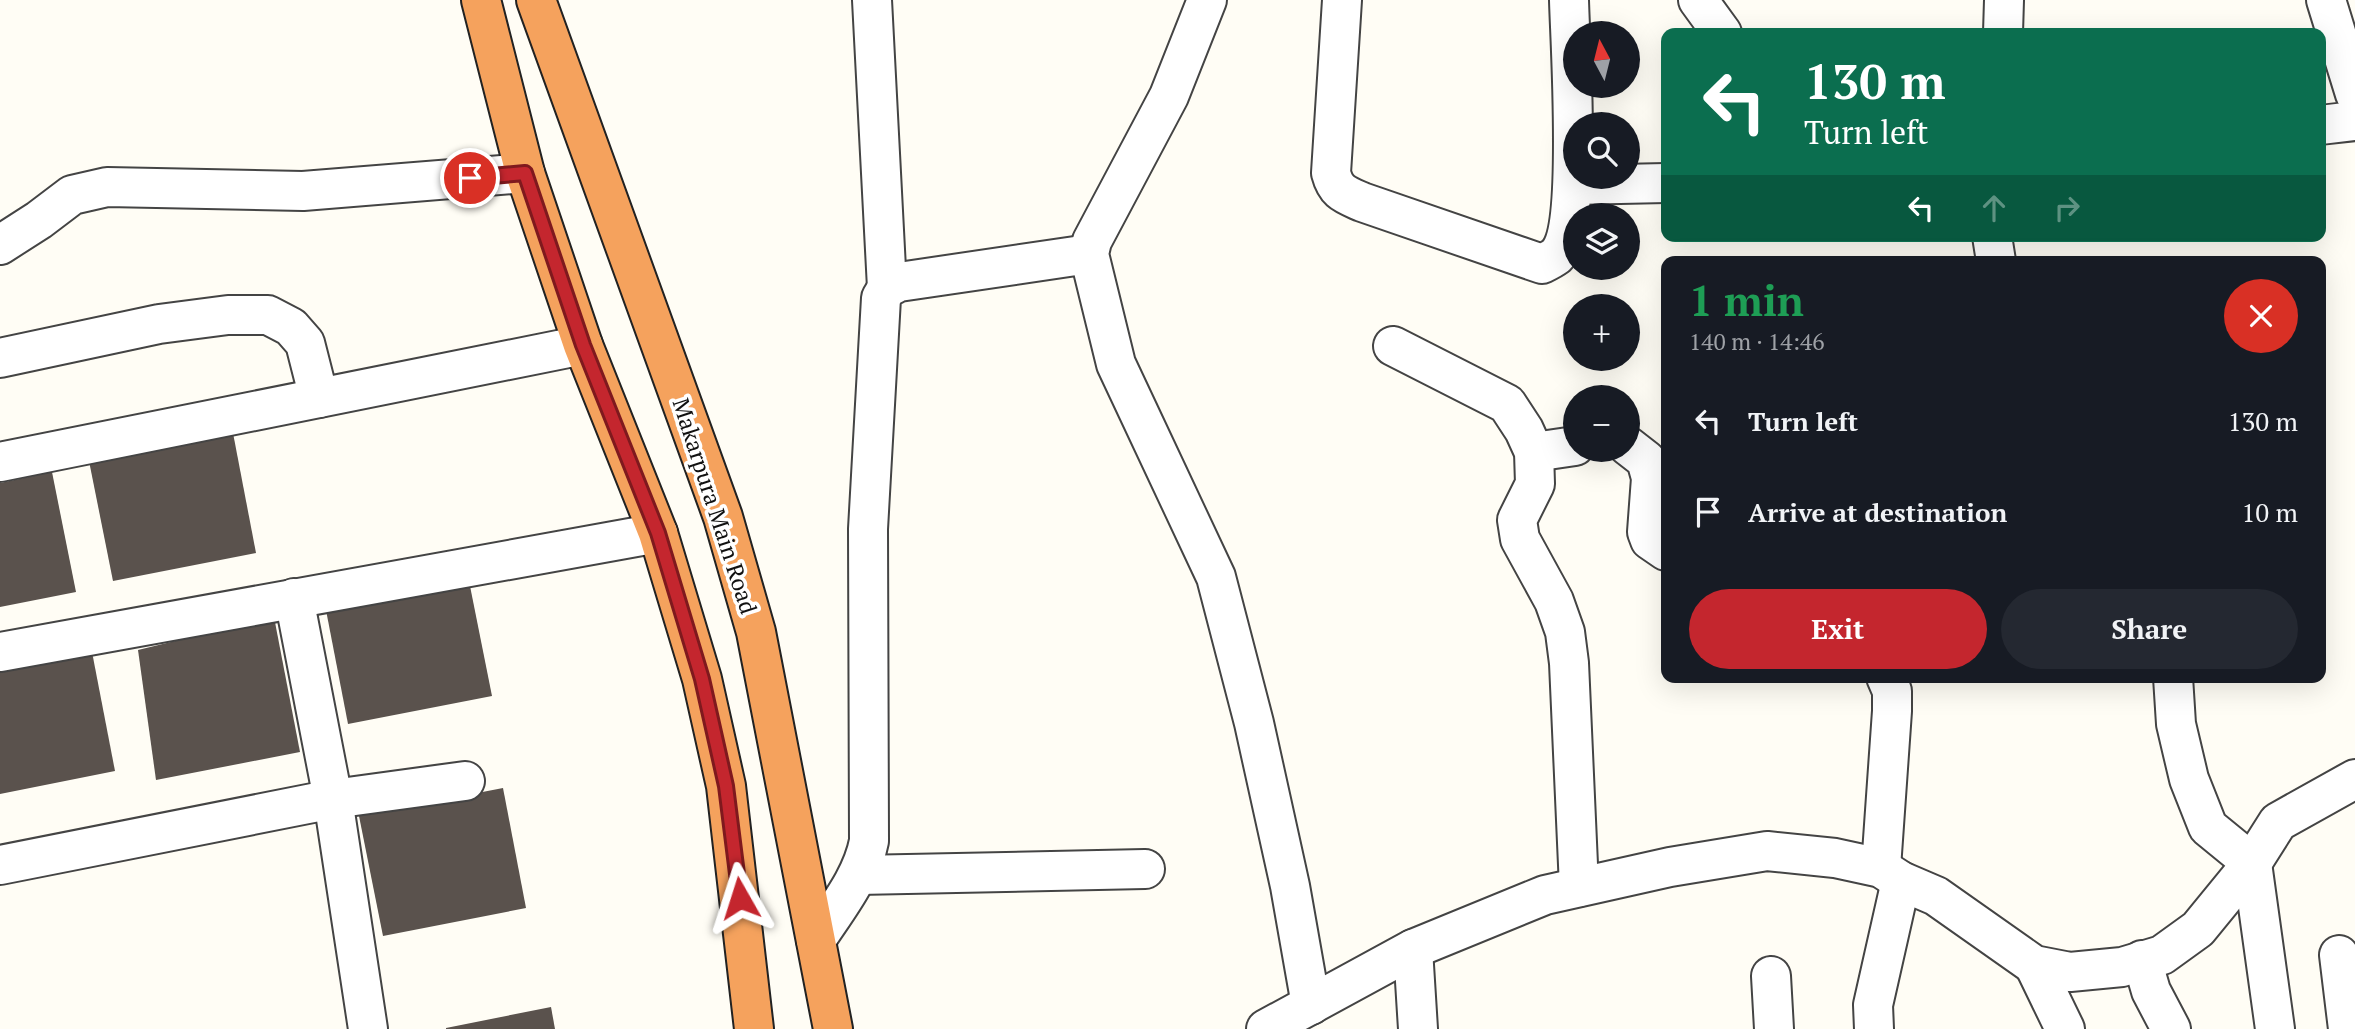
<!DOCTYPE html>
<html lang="en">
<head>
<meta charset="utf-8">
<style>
  body { margin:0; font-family:"PT Serif",serif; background:#242831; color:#f1f3f6; height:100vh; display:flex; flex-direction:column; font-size:26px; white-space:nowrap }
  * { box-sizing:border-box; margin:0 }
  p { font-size:23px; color:#9ea1a6 }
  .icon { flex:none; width:38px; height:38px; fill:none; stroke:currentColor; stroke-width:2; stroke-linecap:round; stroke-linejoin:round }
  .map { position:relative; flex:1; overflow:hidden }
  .details { position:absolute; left:1661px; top:256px; width:665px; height:427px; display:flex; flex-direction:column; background:#171b24; border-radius:14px; box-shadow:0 7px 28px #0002 }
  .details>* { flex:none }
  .top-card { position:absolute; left:1661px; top:28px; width:665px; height:214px; border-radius:14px; box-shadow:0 7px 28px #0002; background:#0b6e4f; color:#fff; overflow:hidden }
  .needle { width:46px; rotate:353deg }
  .tools { position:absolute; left:1563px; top:21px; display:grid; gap:14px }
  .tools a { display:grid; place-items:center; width:77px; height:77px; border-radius:50%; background:#171b24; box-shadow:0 7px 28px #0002; font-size:35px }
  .pin { position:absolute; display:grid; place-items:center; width:60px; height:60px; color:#fff; margin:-30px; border:4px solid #fff; border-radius:50%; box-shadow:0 2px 7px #0007 }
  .me { position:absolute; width:77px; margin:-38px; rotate:354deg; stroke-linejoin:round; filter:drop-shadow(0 0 5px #0008) }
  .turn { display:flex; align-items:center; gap:24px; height:147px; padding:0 28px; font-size:32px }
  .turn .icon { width:91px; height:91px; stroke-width:2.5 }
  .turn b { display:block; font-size:49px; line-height:60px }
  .lanes { display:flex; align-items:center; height:66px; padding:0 28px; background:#0003; justify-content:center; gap:35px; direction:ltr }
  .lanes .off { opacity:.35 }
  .round { display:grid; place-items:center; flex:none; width:74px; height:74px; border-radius:37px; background:#242831 }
  .head { display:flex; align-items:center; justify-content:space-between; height:119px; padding:0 28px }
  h1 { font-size:42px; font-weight:700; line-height:52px; color:#1e9e55 }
  .action { display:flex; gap:14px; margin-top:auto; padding:14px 28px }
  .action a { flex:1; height:80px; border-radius:42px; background:#c4262e; color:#fff; font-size:28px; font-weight:700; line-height:80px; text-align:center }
  .action a+a { background:#242831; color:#f1f3f6 }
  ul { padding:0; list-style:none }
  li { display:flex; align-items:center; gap:21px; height:91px; padding:0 28px }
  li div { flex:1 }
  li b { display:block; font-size:26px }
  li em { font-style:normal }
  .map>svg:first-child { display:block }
  .building { fill:#5a524d }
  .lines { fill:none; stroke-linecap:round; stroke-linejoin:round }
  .minor-casing { stroke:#444; stroke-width:42 }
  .highway-casing { stroke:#222; stroke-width:42 }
  .minor { stroke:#fff; stroke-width:38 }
  .highway { stroke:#f5a25d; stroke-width:38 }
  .route-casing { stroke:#7f191e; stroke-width:18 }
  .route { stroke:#c4262e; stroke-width:12 }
  .labels { text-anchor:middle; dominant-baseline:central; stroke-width:7; stroke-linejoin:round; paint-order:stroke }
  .street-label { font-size:23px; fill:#111; stroke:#fff }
</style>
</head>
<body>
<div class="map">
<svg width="2355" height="1029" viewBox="0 0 2355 1029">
  <rect width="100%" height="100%" fill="#fffdf5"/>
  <g class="building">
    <polygon points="233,433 256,553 113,581 89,461"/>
    <polygon points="52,472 76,592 0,607 0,483"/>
    <polygon points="468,576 492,696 348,724 325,605"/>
    <polygon points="274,617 300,752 156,780 138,650"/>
    <polygon points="92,652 115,771 0,794 0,670"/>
    <polygon points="503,788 526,908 383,936 359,816"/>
    <polygon points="551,1007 555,1029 446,1029 446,1028"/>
  </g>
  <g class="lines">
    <defs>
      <g id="minor">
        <polyline points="872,0 887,288"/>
        <polyline points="1207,0 1169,96 1092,241 1089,254 1116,364 1216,577 1254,723 1290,886 1311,1005"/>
        <path d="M1342,0L1331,173C1336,192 1344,194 1362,202L1542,264C1546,262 1552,259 1556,256C1583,230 1570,44 1569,0"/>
        <polyline points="1698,0 1722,33"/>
        <polyline points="2326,0 2355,94"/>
        <polyline points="2003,33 2004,0"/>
        <polyline points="2320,125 2355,121"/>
        <polyline points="1573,185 1666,183"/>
        <polyline points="1992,236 1996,261"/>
        <polyline points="0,245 39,220 72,195 107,187 303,191 525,173"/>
        <polyline points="1393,346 1507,404 1524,430 1534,452 1535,484 1517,520 1520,539 1554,601 1565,632 1569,663 1579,887"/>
        <polyline points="0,358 159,324 228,315 268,315 291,327 305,343 319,398"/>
        <polyline points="1628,446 1646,460 1651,478 1647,532 1650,540 1666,551"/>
        <polyline points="1534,452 1575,446"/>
        <polyline points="0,462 583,345"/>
        <polyline points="294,598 333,799 368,1029"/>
        <polyline points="0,652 658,533"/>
        <polyline points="2173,677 2176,724 2189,779 2208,827 2252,863 2275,1029"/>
        <polyline points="0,865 333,799 465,781"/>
        <polyline points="1881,868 1892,711 1892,691 1886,677"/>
        <polyline points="858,875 1145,869"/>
        <path d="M816,940C836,909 862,878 869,841L868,529L881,298L887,288L899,282L1089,254"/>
        <polyline points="1413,949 1418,1029"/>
        <polyline points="2339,955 2348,1029"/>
        <polyline points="2142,960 2151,991 2171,1029"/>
        <polyline points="2034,965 2065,1029"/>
        <polyline points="1771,976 1774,1029"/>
        <polyline points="1266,1029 1413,949 1545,895 1670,867 1767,851 1835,858 1881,868 1901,881 1936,896 2034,965 2070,972 2122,967 2162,955 2198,929 2252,863 2278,822 2355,779"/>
        <polyline points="1874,1029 1873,1005 1901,881"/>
      </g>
      <g id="highway">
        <polyline points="481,0 525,173 583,345 658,533 702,679 726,786 754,1029"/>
        <polyline points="536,0 723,517 756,632 833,1029"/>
      </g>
    </defs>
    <use href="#minor" class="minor-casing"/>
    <use href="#highway" class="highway-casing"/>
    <use href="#minor" class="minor"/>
    <use href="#highway" class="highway"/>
  </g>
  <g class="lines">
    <defs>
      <polyline id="route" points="470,178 525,173 583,345 658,533 702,679 726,786 740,898"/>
    </defs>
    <use href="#route" class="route-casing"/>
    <use href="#route" class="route"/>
  </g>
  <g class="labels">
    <g class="street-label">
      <text transform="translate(715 506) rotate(72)">Makarpura Main Road</text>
    </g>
  </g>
</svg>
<div class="tools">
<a><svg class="needle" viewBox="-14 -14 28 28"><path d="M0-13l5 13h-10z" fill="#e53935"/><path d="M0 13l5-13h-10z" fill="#9ea1a6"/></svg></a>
<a><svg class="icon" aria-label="search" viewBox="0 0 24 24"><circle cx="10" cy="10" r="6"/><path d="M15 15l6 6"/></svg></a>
<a><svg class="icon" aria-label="layers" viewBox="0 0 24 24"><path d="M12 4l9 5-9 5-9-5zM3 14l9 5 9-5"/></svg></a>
<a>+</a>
<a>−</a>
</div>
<div class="pin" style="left:470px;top:178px;background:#d93025"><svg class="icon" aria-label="arrive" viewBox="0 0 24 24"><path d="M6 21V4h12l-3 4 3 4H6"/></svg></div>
<svg class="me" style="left:740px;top:898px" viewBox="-20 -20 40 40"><path d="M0-17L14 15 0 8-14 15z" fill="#c4262e" stroke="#fff" stroke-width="4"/></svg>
<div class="top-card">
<div class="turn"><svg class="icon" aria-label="left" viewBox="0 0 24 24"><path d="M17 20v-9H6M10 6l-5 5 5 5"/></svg><div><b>130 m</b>Turn left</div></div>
<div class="lanes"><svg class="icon" aria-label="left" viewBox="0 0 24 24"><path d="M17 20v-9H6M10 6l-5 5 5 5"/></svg><svg class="icon off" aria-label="ahead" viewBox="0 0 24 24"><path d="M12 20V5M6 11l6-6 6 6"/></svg><svg class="icon off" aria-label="right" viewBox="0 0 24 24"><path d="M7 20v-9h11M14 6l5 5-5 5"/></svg></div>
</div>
<section class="details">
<div class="head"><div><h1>1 min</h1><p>140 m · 14:46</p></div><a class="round" style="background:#d93025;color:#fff"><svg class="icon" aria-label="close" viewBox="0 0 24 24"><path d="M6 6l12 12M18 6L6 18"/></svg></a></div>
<ul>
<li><svg class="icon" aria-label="left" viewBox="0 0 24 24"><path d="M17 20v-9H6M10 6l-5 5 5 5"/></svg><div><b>Turn left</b></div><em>130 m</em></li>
<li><svg class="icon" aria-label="arrive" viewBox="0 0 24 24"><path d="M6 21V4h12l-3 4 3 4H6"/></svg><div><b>Arrive at destination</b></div><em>10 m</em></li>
</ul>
<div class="action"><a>Exit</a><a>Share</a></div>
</section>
</div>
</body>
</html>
